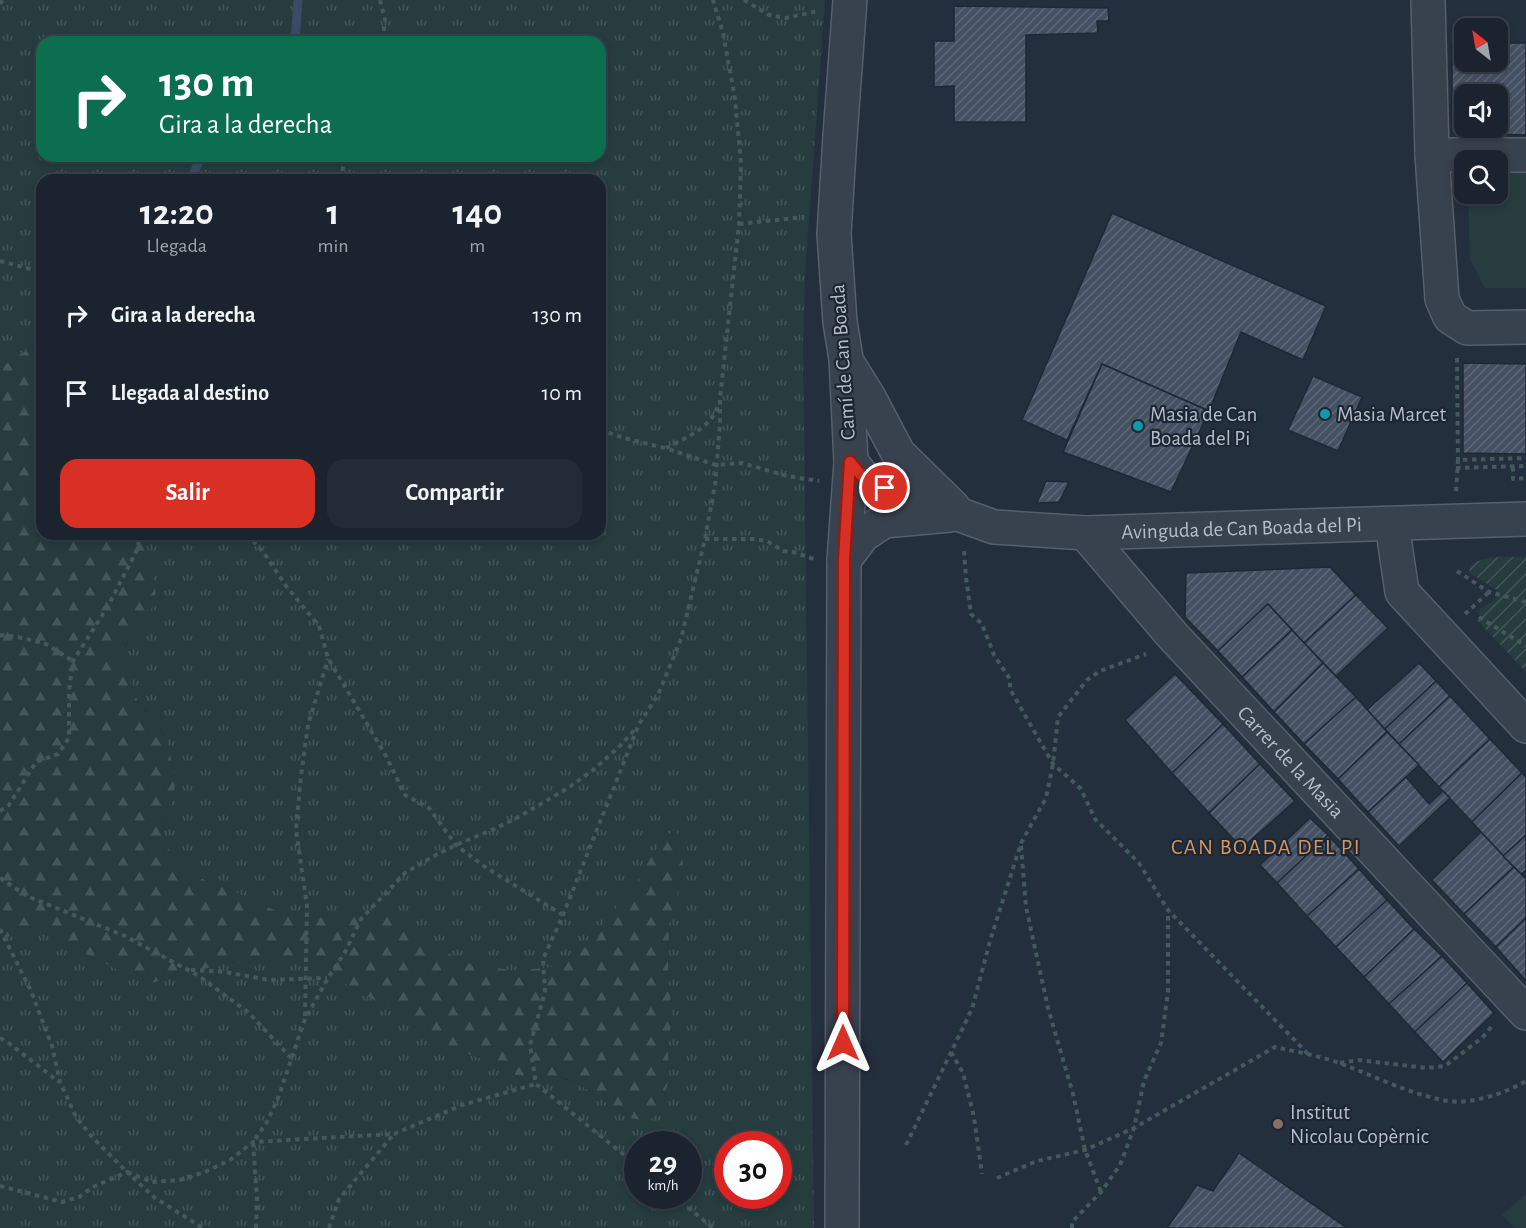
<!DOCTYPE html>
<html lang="es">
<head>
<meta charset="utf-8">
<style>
  body { margin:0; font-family:"Alegreya Sans",sans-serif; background:#242b36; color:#f1f3f6; height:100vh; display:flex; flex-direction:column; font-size:22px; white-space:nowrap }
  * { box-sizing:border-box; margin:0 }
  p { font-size:20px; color:#a0a4aa }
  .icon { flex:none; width:33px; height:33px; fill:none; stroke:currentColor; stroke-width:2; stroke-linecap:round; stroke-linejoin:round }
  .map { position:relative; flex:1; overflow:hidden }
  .side { position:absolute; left:36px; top:174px; width:570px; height:366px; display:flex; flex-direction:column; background:#1b232e; border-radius:18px; box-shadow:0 3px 9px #0003,0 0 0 2px #39404a }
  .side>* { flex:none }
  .guide { position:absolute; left:36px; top:36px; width:570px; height:126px; border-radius:18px; box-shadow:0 3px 9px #0003,0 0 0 2px #39404a; background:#0b6e4f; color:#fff; overflow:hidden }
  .needle { width:39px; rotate:329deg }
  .tools { position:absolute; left:1454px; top:18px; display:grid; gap:12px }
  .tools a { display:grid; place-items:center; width:54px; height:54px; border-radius:12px; background:#1b232e; box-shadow:0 3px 9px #0003,0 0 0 2px #39404a; font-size:30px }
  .speed { position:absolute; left:624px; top:1131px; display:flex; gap:12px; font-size:30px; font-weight:700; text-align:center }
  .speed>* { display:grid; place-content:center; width:78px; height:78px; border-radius:50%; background:#1b232e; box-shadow:0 3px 9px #0003,0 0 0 2px #39404a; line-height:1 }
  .speed small { font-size:15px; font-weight:400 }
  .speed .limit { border:9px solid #d22; background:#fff; color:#111 }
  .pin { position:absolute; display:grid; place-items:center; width:51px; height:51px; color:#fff; margin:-26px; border:3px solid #fff; border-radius:50%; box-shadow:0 2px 6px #0007 }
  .me { position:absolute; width:66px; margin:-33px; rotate:0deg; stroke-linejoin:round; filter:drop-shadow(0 0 4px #0008) }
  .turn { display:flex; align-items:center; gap:21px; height:126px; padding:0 24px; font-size:27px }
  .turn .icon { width:78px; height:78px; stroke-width:2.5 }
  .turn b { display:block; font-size:42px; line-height:51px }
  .eta { display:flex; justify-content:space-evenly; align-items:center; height:102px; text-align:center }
  .eta b { font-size:36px; font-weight:600; line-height:42px }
  .button { display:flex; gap:12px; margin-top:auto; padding:12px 24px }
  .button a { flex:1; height:69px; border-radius:18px; background:#d93025; color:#fff; font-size:24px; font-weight:600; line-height:69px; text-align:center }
  .button a+a { background:#242b36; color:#f1f3f6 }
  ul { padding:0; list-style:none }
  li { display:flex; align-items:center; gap:18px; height:78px; padding:0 24px }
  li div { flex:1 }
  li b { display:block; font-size:22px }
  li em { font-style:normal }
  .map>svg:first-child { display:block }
  .grass { fill:url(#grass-tufts); fill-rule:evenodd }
  .forest { fill:url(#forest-firs) }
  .park { fill:#263c3f }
  .garden { fill:url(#garden-furrows) }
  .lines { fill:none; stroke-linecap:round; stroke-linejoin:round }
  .stream { stroke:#394c67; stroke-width:9 }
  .building { fill:url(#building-hatch); stroke:#1f2835; stroke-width:1.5; fill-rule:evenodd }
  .street-casing { stroke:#565f6c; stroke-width:36 }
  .path { stroke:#44595c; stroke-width:4; stroke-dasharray:4.5 4.5; stroke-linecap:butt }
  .street { stroke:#38414e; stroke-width:33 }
  .route-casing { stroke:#8d1f18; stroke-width:15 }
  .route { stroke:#d93025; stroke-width:10 }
  .culture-dot { fill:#0f9aa8; stroke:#1d2633; stroke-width:2 }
  .education-dot { fill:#8d6e63; stroke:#1d2633; stroke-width:2 }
  .labels { text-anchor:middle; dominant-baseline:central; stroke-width:4.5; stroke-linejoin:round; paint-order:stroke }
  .street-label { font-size:21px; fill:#b4bcc9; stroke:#1d2633 }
  .poi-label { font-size:21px; fill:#b4bcc9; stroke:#1d2633; text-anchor:start }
  .neighbourhood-label { font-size:22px; letter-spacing:1.5px; fill:#d59563; stroke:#1d2633 }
</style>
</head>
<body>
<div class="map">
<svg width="1526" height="1228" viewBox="0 0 1526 1228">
  <defs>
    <pattern id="grass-tufts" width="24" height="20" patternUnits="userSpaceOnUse" patternTransform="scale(1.5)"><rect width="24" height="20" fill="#263c3f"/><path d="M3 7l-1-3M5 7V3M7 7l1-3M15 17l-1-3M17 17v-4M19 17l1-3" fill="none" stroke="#435659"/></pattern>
    <pattern id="forest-firs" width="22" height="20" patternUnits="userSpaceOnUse" patternTransform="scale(1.5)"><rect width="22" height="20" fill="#263c3f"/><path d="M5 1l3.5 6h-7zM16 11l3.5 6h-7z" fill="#435659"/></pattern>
    <pattern id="garden-furrows" width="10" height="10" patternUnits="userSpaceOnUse" patternTransform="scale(1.5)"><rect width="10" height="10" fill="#263c3f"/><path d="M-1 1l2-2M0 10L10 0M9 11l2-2" fill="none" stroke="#435659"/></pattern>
    <pattern id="building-hatch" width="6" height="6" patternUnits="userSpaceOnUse" patternTransform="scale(1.5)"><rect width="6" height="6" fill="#455162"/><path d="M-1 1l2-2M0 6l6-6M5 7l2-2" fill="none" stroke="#5d6877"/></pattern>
  </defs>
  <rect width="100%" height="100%" fill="#242f3e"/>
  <path class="grass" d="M0,0H825L805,275L803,344L814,1228H0V938L40,932L148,984L226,963L305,961L397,1013L416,1028L460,1051L491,1062L510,1074L522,1076L544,1075L554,1076L575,1082L595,1094L612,1107L631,1118L662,1111L669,1076L668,1050L672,1014L668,976L669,923L679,887L683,863L680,839L674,830L666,837L653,854L633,888L593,937L563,962L552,967L523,970H510L471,964L427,943L411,926L402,919L358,909L324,916L309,917L285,915L226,888L192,875L181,866L166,845L163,833L175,787V776L167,741L162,731L147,711L139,704L117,654L125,646L146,618L155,588L151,564L143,534H600V180H42V346C26,349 12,358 0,369ZM42,42H600V156H42ZM638,1144H688V1196H638ZM728,1144H778V1196H728Z"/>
  <path class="forest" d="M42,346V534H143C148,551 158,583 155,599C151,617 129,641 117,654L139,704L156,721L167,741L175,776V787L163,832L166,845L181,866L192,875L226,888L285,915L309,917L324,916L358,909L392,914L402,919L411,926L427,943L471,964L510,970H523L552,967L563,962L593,937L633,888L653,854L666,837L675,829L680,839L683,864L679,887L669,923L668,976L672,1014L668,1050L669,1076L662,1111L652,1118L642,1120L631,1118L612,1107L595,1094L575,1082L565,1078L544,1075L522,1076L510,1074L491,1062L460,1051L428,1035L416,1028L397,1013L305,961L226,963L148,984L40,932L0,938V369C12,358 26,349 42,346Z"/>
  <g class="park">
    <polygon points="1526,170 1526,288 1485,288 1470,260 1468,194 1497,194 1497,171"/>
    <polygon points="1526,1194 1526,1228 1515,1228 1502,1215"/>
  </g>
  <path class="garden" d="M1526,557V672L1477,620L1481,615L1477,611L1496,599L1497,590L1470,573L1469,567C1481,554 1509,557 1526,557Z"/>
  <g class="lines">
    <g class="stream">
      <polyline points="295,42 298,0"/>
      <polyline points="191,180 201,156"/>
    </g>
  </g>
  <g class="building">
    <polygon points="954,6 1108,8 1109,21 1097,21 1098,33 1026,35 1026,122 954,122 954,86 934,87 934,41 954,41"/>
    <path d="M1464,43V62H1497V43H1526V135L1452,133V44ZM1464,94H1497V128H1464Z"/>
    <polygon points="1112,213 1326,306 1303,360 1241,332 1209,411 1102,364 1067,440 1022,420"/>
    <polygon points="1463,363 1526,364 1526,454 1463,453"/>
    <polygon points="1102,364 1209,411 1171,492 1063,452"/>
    <polygon points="1313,376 1362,397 1338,451 1288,430"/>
    <polygon points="1046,481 1069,482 1059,502 1037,503"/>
    <polygon points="1330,567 1356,595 1304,643 1268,604 1218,651 1185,617 1186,573"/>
    <polygon points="1356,595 1388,628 1336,676 1304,643"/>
    <polygon points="1268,604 1292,630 1242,677 1218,651"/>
    <polygon points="1292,630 1323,663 1274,712 1242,677"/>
    <polygon points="1323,663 1356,697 1304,744 1274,712"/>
    <polygon points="1419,663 1436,681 1385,729 1367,710"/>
    <polygon points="1175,674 1223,724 1172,773 1125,720"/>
    <polygon points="1436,681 1450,696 1399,744 1385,729"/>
    <polygon points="1450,696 1490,739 1439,787 1399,744"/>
    <polygon points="1356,697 1387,732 1338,779 1304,744"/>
    <polygon points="1223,724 1260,764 1209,813 1172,773"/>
    <polygon points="1387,732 1419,765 1368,812 1338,779"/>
    <polygon points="1490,739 1522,773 1472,822 1439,787"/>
    <polygon points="1260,764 1295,801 1242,848 1209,813"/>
    <polygon points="1522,773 1526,777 1526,835 1503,856 1472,822"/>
    <polygon points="1406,777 1429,804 1443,791 1450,798 1399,846 1368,812"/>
    <polygon points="1310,818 1328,835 1277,883 1260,865"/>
    <polygon points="1481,832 1514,867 1464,914 1432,880"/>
    <polygon points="1328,835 1359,869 1307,916 1277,883"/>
    <polygon points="1526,835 1526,870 1521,874 1503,856"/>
    <polygon points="1514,867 1526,879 1526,918 1496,947 1464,914"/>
    <polygon points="1359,869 1387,900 1336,947 1307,916"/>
    <polygon points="1387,900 1414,929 1364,977 1336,947"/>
    <polygon points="1526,918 1526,981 1496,947"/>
    <polygon points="1414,929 1442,956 1389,1004 1364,977"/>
    <polygon points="1442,956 1467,983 1415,1032 1389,1004"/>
    <polygon points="1467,983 1494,1013 1443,1062 1415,1032"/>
    <polygon points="1239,1153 1347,1228 1167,1228 1197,1185 1213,1191"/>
  </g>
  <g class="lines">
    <defs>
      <g id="street">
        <polyline points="1428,0 1432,155 1442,299 1450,317 1467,328 1526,327"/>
        <polyline points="1432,155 1526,155"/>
        <polyline points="848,364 868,396 898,453 953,507"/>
        <path id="s1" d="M851,462L866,481L994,527L1085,533L1526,519"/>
        <polyline points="1392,524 1402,592 1526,726"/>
        <path id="s2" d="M1085,533L1173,636L1526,1013"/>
        <polyline points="844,560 863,535 884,521 950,515"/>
        <polyline points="842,1228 844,560 851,462 846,359 840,322 834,234 840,136 850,0"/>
      </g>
    </defs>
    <use href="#street" class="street-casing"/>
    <g class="path">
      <polyline points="380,0 385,20 382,42"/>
      <polyline points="744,0 769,15 786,18 818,11"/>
      <polyline points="0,4 3,0"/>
      <polyline points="342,180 343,167 346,156"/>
      <polyline points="739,224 804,217"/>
      <polyline points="0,261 42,272"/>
      <polyline points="1457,358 1458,460"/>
      <polyline points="600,430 628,439 665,448 716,465 742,463 787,476 819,481"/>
      <path d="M666,448C685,438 712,428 718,405"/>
      <polyline points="1513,467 1513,479 1526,478"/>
      <polyline points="1456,468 1526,466"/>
      <polyline points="1456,491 1458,460 1526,458"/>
      <polyline points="247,534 264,553 286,586 319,626 328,658 386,756 405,795 429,808 456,845 485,867 563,915"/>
      <polyline points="705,539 754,539 767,541 783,551 793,552 814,559"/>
      <polyline points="964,551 966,578 971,614 982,624 994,655 1010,679 1010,689 1053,764 1081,789 1095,819 1139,863 1168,910 1310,1056"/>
      <polyline points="1457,571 1489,592 1526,602"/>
      <polyline points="1465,614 1489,592"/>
      <polyline points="1479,617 1526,646"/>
      <polyline points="0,635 18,637 46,644 73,661"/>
      <polyline points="0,811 9,805 36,762 58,754 69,738 69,691 73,661 107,608 137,550 140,534"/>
      <polyline points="1021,846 1026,907 1048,1008 1073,1094 1085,1150 1101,1192"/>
      <polyline points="0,878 27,896 125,936 199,976 249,1013 291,1058"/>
      <polyline points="0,929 31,991 52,1046 60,1082 76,1117 92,1137 127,1172 152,1182 180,1180 205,1172 230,1160 253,1142 394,1134 462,1105 536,1084"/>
      <polyline points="191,970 225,972 269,980 327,978"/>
      <polyline points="305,1016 307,906 296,830 301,776 308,725 328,659"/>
      <polyline points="0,1038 10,1044 59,1082"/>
      <polyline points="951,1052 963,1073 974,1117 982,1174"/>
      <polyline points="1340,1063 1359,1060 1427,1068 1445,1066 1482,1038 1493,1025"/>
      <polyline points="906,1145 972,1009 990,941 1021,843 1046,798 1053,764 1058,717 1087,680 1100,671 1146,654"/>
      <polyline points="638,1166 536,1084 530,1045 545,992 543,959 563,915 639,724 658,695 681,639 705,539 715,485 720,424 720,398 739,224 741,164 735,99 723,33 713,0"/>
      <path d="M997,1178L1037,1161L1085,1150L1134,1128L1275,1047C1297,1052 1321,1056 1342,1064C1376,1077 1410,1094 1447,1101C1470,1105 1506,1093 1526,1081"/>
      <polyline points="0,1186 62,1202 79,1197 93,1187 127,1172 155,1198 203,1228"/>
      <polyline points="674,1196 713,1228"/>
      <polyline points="256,1228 257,1198 253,1142 267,1122 278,1098 305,1019 328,978 345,952 361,919 405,873 432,857 456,845 494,829 515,819 568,788 593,770 618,748 636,728"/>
      <polyline points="329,1228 339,1199 394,1134"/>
      <polyline points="1072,1228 1072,1222 1101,1192 1120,1165 1134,1128 1144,1081 1161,1043 1168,992 1168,910"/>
    </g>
    <use href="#street" class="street"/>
  </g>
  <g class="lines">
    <defs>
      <polyline id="route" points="843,1043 844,560 850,462 866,481 885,488"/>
    </defs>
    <use href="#route" class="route-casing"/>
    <use href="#route" class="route"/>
  </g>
  <g class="culture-dot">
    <circle cx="1325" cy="414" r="6"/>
    <circle cx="1138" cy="426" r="6"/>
  </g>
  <circle class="education-dot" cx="1278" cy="1124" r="6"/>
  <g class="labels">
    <g class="street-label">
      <text transform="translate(843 362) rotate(-94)">Camí de Can Boada</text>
      <text stroke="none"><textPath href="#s1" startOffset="408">Avinguda de Can Boada del Pi</textPath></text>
      <text stroke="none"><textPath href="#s2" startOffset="308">Carrer de la Masia</textPath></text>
    </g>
    <g class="poi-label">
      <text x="1150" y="414">Masia de Can<tspan x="1150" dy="24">Boada del Pi</tspan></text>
      <text x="1337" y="414">Masia Marcet</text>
      <text x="1290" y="1112">Institut<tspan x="1290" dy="24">Nicolau Copèrnic</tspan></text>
    </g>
    <g class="neighbourhood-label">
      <text x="1266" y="847">CAN BOADA DEL PI</text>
    </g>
  </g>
</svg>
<div class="tools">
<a><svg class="needle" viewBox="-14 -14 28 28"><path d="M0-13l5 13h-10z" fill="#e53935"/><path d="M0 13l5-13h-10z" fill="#a0a4aa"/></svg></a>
<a><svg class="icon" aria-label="sound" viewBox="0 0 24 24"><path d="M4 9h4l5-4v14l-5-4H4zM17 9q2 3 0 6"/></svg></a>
<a><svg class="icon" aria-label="search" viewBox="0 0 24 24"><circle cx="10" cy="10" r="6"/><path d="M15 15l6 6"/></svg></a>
</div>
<div class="speed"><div>29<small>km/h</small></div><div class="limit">30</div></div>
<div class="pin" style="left:885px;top:488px;background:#d93025"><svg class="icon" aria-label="arrive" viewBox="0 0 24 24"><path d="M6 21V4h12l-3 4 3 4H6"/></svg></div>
<svg class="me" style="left:843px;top:1043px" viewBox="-20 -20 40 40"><path d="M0-17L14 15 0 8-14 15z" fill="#d93025" stroke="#fff" stroke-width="4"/></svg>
<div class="guide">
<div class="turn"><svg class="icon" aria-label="right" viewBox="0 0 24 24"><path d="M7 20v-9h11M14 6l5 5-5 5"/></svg><div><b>130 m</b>Gira a la derecha</div></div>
</div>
<section class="side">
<div class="eta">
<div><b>12:20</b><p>Llegada</p></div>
<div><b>1</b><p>min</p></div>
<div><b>140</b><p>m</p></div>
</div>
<ul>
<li><svg class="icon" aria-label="right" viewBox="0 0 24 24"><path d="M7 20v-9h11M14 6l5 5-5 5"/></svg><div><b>Gira a la derecha</b></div><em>130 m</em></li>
<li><svg class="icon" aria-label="arrive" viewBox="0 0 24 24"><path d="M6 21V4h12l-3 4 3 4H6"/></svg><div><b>Llegada al destino</b></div><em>10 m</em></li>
</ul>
<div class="button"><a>Salir</a><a>Compartir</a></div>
</section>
</div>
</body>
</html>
